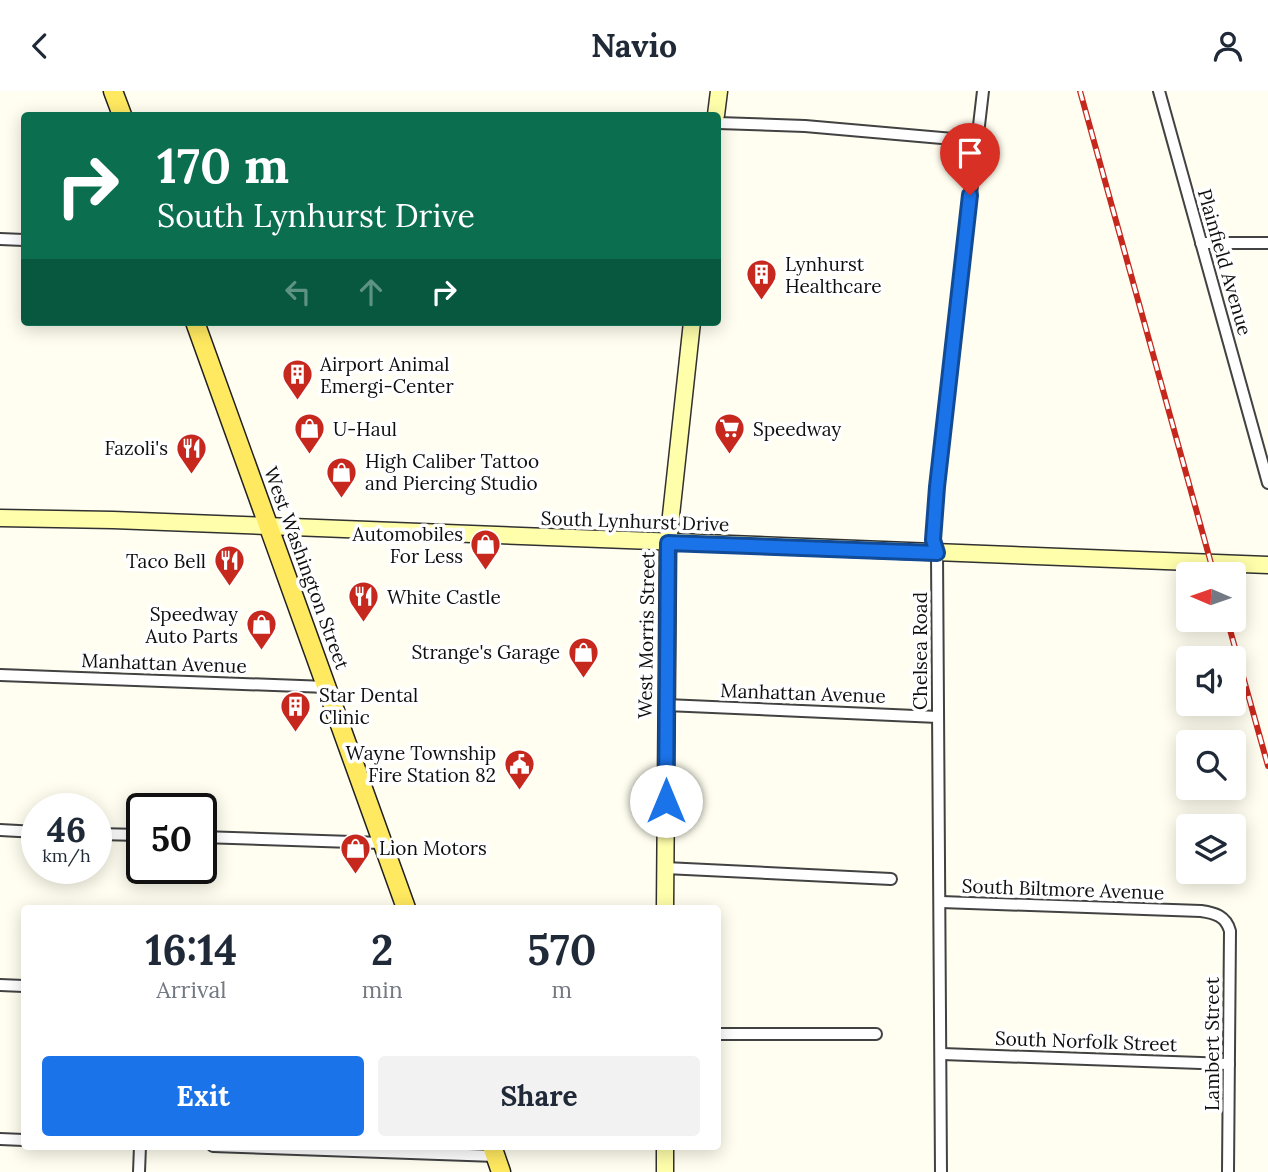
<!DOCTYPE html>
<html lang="en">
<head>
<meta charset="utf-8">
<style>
  body { margin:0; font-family:Lora,serif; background:#f2f2f3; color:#1f2937; height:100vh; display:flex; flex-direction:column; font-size:26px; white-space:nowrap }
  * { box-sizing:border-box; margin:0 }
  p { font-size:23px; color:#747a83 }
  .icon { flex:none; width:38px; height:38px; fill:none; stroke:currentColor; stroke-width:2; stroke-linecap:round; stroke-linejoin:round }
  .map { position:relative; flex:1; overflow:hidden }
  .side { position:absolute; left:21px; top:814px; width:700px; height:245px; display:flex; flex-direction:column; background:#fff; border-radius:7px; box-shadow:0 4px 18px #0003 }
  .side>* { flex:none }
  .guide { position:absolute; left:21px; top:21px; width:700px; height:214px; border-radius:7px; box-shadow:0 4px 18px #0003; background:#0b6e4f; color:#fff; overflow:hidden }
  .needle { width:46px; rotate:272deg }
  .tools { position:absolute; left:1176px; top:471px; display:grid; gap:14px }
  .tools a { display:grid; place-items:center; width:70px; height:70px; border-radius:7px; background:#fff; box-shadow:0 4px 18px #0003; font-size:35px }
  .speed { position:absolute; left:21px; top:702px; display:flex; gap:14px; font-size:35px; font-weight:700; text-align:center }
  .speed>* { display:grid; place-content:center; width:91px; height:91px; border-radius:50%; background:#fff; box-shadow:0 4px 18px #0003; line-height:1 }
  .speed small { font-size:18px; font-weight:400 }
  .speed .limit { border:4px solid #111; border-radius:10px; background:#fff; color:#111 }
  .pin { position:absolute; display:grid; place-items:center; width:60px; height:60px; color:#fff; margin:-72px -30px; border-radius:50% 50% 50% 0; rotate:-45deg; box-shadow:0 0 7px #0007 }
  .pin .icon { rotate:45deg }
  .me { position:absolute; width:77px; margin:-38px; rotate:0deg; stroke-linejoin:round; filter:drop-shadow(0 0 5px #0008) }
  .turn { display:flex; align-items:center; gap:24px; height:147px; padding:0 21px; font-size:32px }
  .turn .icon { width:91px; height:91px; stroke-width:2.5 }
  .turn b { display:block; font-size:49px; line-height:60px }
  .lanes { display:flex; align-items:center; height:66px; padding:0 21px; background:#0003; justify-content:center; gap:35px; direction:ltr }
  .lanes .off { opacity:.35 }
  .eta { display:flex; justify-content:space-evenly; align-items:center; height:119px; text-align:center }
  .eta b { font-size:42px; font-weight:700; line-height:49px }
  .button { display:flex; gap:14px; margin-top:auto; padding:14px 21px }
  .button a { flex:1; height:80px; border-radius:7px; background:#1a73e8; color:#fff; font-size:28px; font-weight:700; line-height:80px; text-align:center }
  .button a+a { background:#f2f2f3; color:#1f2937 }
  header { display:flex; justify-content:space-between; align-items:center; height:91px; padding:0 21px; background:#fff; font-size:32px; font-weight:700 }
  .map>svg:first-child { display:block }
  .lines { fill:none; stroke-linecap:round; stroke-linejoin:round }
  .street-casing { stroke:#424242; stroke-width:14 }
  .secondary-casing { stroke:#313131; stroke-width:19 }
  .primary-casing { stroke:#202020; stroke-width:21 }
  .street { stroke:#fff; stroke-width:10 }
  .secondary { stroke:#fffeab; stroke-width:16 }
  .primary { stroke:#ffe960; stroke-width:18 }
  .rail-casing { stroke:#c7281e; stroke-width:6 }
  .rail { stroke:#fff; stroke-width:3.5; stroke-dasharray:10; stroke-linecap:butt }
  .route-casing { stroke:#114b97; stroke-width:18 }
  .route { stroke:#1a73e8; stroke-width:12 }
  .labels { text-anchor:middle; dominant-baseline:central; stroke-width:7; stroke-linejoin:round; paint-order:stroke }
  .street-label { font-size:19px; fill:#0f0f0f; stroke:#fff }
  .poi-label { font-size:19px; fill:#0f0f0f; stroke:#fff; text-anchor:start }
</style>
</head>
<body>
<header><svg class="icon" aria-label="back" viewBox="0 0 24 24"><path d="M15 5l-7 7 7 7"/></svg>Navio<svg class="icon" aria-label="person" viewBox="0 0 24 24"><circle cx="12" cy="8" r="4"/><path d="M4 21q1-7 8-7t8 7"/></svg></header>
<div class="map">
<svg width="1268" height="1081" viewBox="0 0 1268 1081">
  <rect width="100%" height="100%" fill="#fffef0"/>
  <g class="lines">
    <defs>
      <g id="street">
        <polyline points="1159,0 1268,392"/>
        <polyline points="718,32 805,35 976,50"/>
        <polyline points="0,148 24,149"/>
        <polyline points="1201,152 1268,152"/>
        <polyline points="0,584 327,596"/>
        <polyline points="666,614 938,626"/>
        <polyline points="0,739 37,741"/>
        <polyline points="96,743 142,744"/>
        <polyline points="201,746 382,752"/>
        <polyline points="665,777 891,788"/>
        <path d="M941,811L1201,820C1215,822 1226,825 1230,840L1228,1081"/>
        <polyline points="0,894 24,895"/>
        <polyline points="718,943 876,943"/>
        <polyline points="942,963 1229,973"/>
        <polyline points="0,1048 24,1049"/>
        <polyline points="213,1055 496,1065"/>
        <polyline points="139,1081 140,1055"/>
        <polyline points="941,1081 937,462 933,449 942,353 983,0"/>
      </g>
      <g id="secondary">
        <polyline points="716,24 719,0"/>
        <polyline points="0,427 113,429 1268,474"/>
        <polyline points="665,817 668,452 692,231"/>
        <polyline points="665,1081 665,1055"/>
      </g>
      <g id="primary">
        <polyline points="113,0 122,24"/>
        <polyline points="195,231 406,817"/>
        <polyline points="492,1055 501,1081"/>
      </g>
    </defs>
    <use href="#street" class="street-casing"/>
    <use href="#secondary" class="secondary-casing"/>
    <use href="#primary" class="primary-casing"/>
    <use href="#street" class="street"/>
    <use href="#secondary" class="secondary"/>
    <use href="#primary" class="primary"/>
    <defs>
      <g id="rail">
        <polyline points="1080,0 1214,483"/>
        <polyline points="1227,528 1268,675"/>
      </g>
    </defs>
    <use href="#rail" class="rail-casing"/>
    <use href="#rail" class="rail"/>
  </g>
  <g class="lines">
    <defs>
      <polyline id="route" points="666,710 668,452 937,462 933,449 937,396 970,104"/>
    </defs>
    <use href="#route" class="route-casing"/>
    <use href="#route" class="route"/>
  </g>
  <defs>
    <symbol id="building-pin" viewBox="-11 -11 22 30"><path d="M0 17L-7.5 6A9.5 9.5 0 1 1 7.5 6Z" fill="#c7281e" stroke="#fff"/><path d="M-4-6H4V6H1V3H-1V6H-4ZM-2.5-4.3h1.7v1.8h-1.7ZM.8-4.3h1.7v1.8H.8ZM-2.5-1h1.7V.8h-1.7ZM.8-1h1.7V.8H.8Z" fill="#fff"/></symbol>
    <symbol id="shop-pin" viewBox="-11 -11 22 30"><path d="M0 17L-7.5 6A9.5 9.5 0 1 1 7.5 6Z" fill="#c7281e" stroke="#fff"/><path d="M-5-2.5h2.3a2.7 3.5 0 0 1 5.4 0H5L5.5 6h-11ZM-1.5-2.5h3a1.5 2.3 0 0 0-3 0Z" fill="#fff"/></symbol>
    <symbol id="supermarket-pin" viewBox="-11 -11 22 30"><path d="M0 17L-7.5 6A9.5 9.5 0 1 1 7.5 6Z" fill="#c7281e" stroke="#fff"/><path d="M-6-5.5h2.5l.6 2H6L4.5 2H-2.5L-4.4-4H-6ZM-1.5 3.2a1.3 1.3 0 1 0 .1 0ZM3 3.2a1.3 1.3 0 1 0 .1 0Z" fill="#fff"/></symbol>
    <symbol id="restaurant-pin" viewBox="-11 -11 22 30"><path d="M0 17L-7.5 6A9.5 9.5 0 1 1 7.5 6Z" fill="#c7281e" stroke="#fff"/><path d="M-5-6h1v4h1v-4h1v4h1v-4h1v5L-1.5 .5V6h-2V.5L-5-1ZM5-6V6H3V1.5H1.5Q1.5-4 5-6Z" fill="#fff"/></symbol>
    <symbol id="civic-pin" viewBox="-11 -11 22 30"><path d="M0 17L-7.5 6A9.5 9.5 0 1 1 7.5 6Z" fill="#c7281e" stroke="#fff"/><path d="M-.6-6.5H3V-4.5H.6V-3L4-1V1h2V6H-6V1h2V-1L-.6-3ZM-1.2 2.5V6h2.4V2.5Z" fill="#fff"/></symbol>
  </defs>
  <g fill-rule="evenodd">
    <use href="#building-pin" x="744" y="166" width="35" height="47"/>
    <use href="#building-pin" x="280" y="266" width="35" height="47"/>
    <use href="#shop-pin" x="292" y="320" width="35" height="47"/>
    <use href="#supermarket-pin" x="712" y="320" width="35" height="47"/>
    <use href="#restaurant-pin" x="174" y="340" width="35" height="47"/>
    <use href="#shop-pin" x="324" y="364" width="35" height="47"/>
    <use href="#shop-pin" x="468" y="436" width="35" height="47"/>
    <use href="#restaurant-pin" x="212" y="452" width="35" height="47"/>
    <use href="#restaurant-pin" x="346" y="488" width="35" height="47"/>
    <use href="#shop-pin" x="244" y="516" width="35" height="47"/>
    <use href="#shop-pin" x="566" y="544" width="35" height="47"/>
    <use href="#building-pin" x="278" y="598" width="35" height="47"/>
    <use href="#civic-pin" x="502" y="656" width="35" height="47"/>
    <use href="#shop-pin" x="338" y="740" width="35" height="47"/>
  </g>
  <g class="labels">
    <g class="street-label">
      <text transform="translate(1225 171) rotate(74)">Plainfield Avenue</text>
      <text transform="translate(635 430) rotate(2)">South Lynhurst Drive</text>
      <text transform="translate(307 477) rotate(70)">West Washington Street</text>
      <text transform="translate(646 544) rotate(-89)">West Morris Street</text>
      <text transform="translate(920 560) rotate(-90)">Chelsea Road</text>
      <text transform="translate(164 572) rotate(2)">Manhattan Avenue</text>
      <text transform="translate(803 602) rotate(2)">Manhattan Avenue</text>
      <text transform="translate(1063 798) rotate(2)">South Biltmore Avenue</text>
      <text transform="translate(1086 950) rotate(2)">South Norfolk Street</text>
      <text transform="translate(1212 953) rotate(-90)">Lambert Street</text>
    </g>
    <g class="poi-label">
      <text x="785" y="173">Lynhurst<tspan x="785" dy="22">Healthcare</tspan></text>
      <text x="320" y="273">Airport Animal<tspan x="320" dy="22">Emergi-Center</tspan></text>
      <text x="333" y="338">U-Haul</text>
      <text x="753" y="338">Speedway</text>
      <text x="168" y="357" text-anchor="end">Fazoli's</text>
      <text x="365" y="370">High Caliber Tattoo<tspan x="365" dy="22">and Piercing Studio</tspan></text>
      <text x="463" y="443" text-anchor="end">Automobiles<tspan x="463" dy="22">For Less</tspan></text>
      <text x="206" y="470" text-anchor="end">Taco Bell</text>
      <text x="387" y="506">White Castle</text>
      <text x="238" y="523" text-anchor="end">Speedway<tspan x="238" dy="22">Auto Parts</tspan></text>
      <text x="560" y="561" text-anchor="end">Strange's Garage</text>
      <text x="319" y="604">Star Dental<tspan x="319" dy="22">Clinic</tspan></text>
      <text x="496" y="662" text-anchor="end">Wayne Township<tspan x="496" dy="22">Fire Station 82</tspan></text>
      <text x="379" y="757">Lion Motors</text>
    </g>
  </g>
</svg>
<div class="tools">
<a><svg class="needle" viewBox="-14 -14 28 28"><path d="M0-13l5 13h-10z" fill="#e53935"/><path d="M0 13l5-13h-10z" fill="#747a83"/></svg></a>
<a><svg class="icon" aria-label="sound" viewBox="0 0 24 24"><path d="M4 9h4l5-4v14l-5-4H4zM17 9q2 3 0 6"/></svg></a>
<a><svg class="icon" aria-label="search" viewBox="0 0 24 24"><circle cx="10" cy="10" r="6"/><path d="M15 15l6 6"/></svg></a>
<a><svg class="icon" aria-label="layers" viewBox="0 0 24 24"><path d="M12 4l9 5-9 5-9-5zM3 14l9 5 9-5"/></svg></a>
</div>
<div class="speed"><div>46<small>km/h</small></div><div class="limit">50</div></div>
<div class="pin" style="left:970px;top:104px;background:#d93025"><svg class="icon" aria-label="arrive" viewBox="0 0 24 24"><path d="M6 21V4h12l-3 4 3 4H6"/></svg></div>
<svg class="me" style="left:666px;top:710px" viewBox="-20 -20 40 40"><circle r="19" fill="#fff"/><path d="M0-13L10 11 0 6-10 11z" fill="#1a73e8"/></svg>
<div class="guide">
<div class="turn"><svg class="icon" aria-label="right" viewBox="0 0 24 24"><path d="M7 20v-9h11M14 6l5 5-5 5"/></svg><div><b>170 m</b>South Lynhurst Drive</div></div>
<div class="lanes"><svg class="icon off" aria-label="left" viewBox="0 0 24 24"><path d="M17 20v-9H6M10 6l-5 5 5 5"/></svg><svg class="icon off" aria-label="ahead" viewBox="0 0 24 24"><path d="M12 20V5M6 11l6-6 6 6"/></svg><svg class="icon" aria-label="right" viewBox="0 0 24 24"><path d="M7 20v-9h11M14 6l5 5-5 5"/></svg></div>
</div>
<section class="side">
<div class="eta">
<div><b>16:14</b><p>Arrival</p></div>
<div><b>2</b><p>min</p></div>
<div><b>570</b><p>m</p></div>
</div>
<div class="button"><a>Exit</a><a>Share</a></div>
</section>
</div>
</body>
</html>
